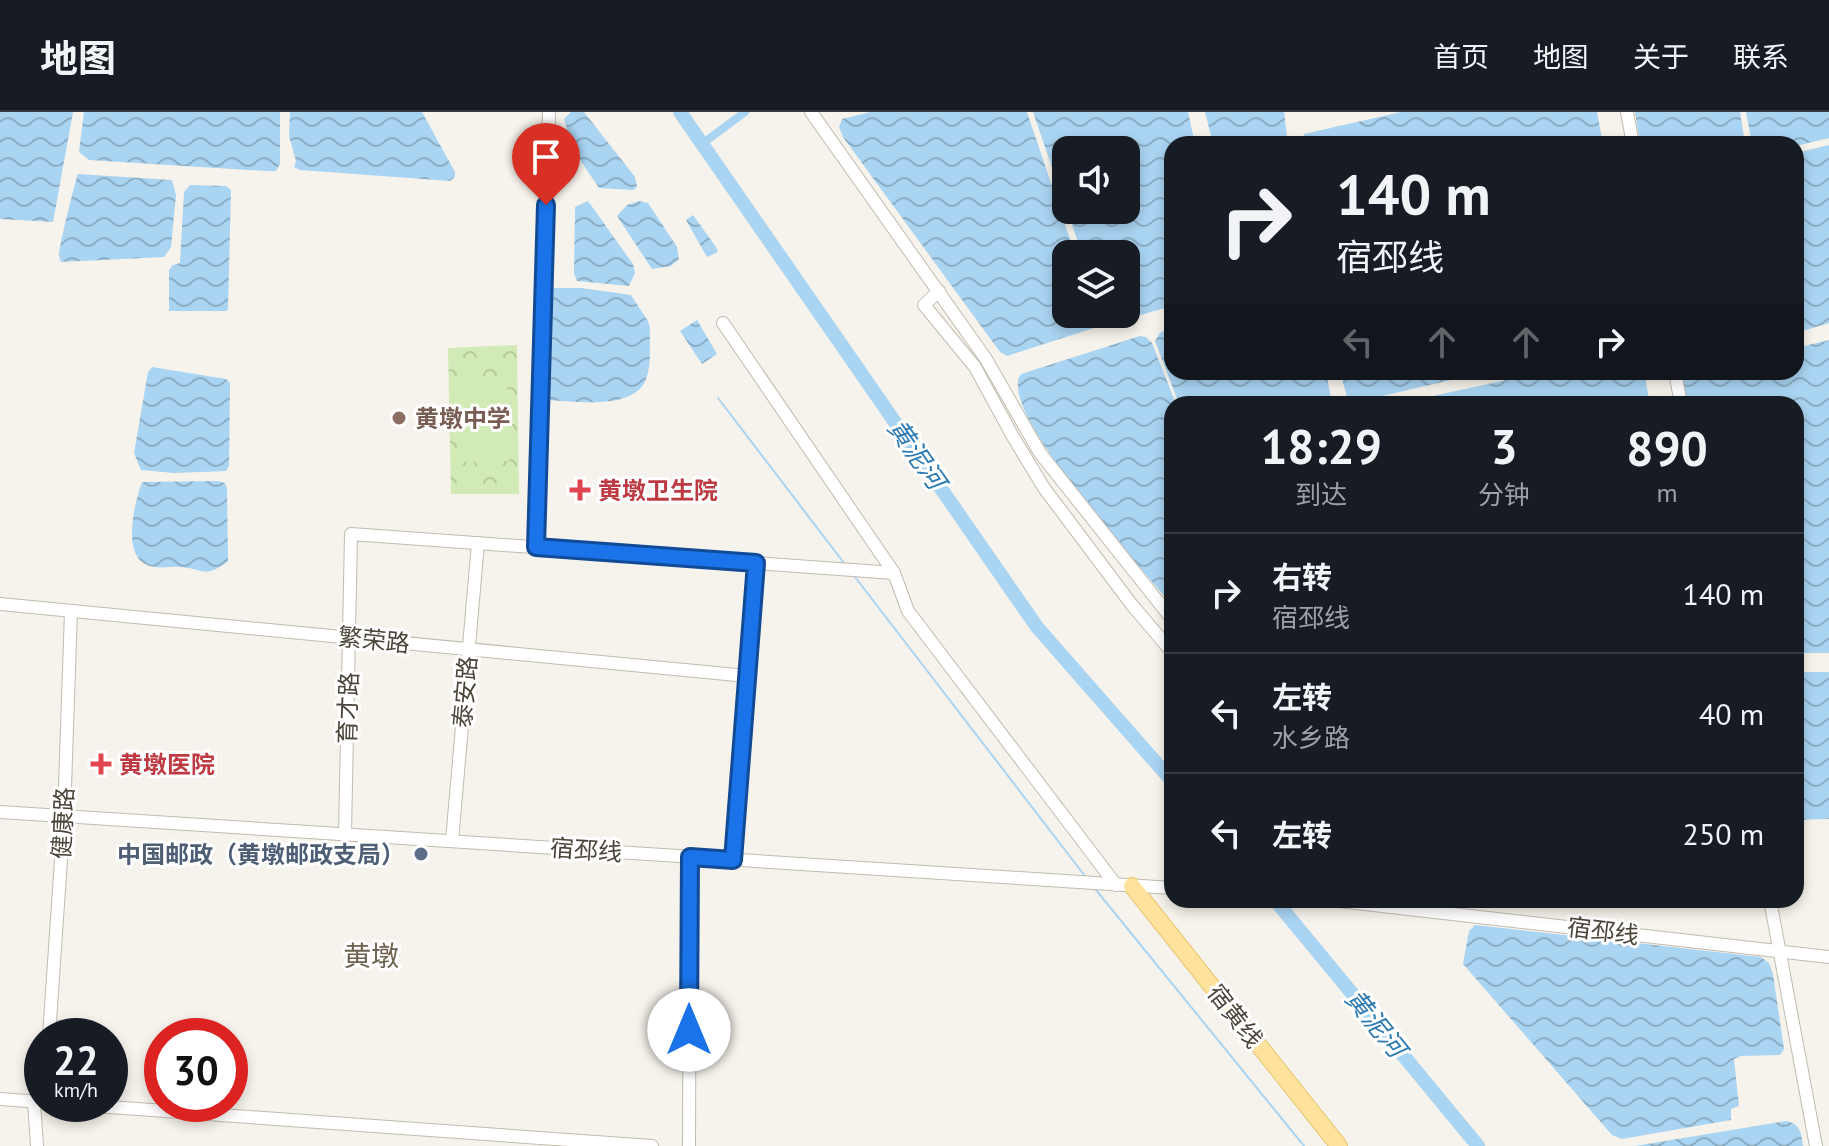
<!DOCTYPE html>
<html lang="zh">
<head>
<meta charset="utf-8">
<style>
  body { margin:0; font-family:"PT Sans","Noto Sans SC",sans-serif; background:#242831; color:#f1f3f6; height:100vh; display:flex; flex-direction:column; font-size:30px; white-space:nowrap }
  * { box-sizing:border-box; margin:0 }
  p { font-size:26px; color:#9ea1a6 }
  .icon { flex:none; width:44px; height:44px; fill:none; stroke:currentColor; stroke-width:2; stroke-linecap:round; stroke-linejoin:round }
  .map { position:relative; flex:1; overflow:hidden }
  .sheet { position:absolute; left:1164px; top:284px; width:640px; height:512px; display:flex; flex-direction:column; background:#171b24; border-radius:24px; box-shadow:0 4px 12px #0003 }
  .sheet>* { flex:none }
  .top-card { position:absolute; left:1164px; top:24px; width:640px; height:244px; border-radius:24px; box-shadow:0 4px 12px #0003; background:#171b24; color:#f1f3f6; overflow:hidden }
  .tools { position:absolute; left:1052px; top:24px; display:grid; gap:16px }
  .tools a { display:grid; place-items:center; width:88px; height:88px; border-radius:16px; background:#171b24; box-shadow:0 4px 12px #0003; font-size:40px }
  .speed { position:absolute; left:24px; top:906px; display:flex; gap:16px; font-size:40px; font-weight:700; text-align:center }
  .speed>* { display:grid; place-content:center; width:104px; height:104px; border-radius:50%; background:#171b24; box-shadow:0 4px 12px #0003; line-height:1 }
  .speed small { font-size:20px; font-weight:400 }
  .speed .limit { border:12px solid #d22; background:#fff; color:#111 }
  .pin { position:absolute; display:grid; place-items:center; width:68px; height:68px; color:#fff; margin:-82px -34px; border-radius:50% 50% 50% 0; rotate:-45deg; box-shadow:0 0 8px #0007 }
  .pin .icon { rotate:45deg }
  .me { position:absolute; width:88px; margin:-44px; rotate:0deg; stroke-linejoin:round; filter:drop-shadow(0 0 6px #0008) }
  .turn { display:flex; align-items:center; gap:28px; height:168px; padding:0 40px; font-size:36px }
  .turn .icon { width:104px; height:104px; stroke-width:2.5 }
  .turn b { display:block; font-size:56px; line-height:68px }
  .lanes { display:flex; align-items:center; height:76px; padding:0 40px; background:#0003; justify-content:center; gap:40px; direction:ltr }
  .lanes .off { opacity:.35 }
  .eta { display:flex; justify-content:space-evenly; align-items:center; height:136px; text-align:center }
  .eta b { font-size:48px; font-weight:800; line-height:56px }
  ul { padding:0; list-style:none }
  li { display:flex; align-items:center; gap:24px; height:120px; padding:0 40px; border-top:2px solid #363941 }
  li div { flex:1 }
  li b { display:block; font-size:30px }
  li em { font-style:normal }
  header { display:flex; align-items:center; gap:48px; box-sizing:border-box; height:112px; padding:0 40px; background:#171b24; border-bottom:2px solid #363941 }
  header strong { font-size:38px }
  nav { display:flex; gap:44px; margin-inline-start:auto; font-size:28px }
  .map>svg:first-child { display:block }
  .forest { fill:url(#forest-crowns) }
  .pitch { fill:#d2eab5 }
  .water { fill:url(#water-waves) }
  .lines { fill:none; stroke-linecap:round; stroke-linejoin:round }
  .stream { stroke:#a9d4f2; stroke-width:2 }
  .canal { stroke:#a9d4f2; stroke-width:8 }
  .river { stroke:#a9d4f2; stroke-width:14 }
  .minor-casing { stroke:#c2bbae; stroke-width:14 }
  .major-casing { stroke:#e6c16a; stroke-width:18 }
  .minor { stroke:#fff; stroke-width:12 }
  .major { stroke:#ffe39c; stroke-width:16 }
  .route-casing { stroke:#114b97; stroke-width:20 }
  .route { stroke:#1a73e8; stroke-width:14 }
  .education-dot { fill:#8d6e63; stroke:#fff; stroke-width:3 }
  .health-dot { fill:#e0444e; stroke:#fff; stroke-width:3 }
  .service-dot { fill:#5c6f8a; stroke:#fff; stroke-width:3 }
  .labels { text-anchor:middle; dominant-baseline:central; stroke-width:6; stroke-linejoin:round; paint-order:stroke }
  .education-label { font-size:24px; font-weight:bold; fill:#785e54; stroke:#fff; text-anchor:start }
  .health-label { font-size:24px; font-weight:bold; fill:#be3a42; stroke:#fff; text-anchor:start }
  .street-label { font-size:24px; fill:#4b4439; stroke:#fff }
  .service-label { font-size:24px; font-weight:bold; fill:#4e5e75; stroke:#fff; text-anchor:end }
  .water-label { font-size:26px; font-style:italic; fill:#2e7ab2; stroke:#fff }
  .quarter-label { font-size:28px; fill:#6e6250; stroke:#fff }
</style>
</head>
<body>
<header>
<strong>地图</strong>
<nav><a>首页</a><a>地图</a><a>关于</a><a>联系</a></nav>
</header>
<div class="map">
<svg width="1829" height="1034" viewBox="0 0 1829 1034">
  <defs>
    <pattern id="forest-crowns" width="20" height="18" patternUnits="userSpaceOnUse" patternTransform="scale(2)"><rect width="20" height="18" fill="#d2eab5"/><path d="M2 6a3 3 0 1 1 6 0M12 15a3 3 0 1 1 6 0" fill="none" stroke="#b6ca9c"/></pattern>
    <pattern id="water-waves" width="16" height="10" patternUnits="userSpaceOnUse" patternTransform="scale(2)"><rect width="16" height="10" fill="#a9d4f2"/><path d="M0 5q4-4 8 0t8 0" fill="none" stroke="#8caec5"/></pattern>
  </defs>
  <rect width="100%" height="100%" fill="#f6f3ec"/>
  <polygon class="forest" points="517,233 519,382 451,382 448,236"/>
  <polygon class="pitch" points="507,268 509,349 464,350 463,270"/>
  <g class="water">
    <polygon points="0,0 73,0 53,110 0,107"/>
    <polygon points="84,0 280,0 280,52 276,59 265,59 89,48 79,40"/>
    <polygon points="290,0 422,0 455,60 455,65 450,69 300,58 294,55 296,49 289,24"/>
    <polygon points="571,0 584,0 635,65 637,75 633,78 599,76 562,21 567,17 564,7"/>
    <polygon points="870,0 1027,0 1075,142 1066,142 1066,202 1096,202 1098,212 1094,216 1007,244 1000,240 843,25 839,15 842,7"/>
    <polygon points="1033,0 1188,0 1195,32 1172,32 1172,194 1113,211 1106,210 1102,202 1126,202 1126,142 1082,142 1067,98 1126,98 1126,38 1066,38 1066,96"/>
    <polygon points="1205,0 1284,0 1288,32 1213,32"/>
    <polygon points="1401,0 1597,0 1603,32 1302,32 1304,22"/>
    <polygon points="1635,0 1740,0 1745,32 1640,32"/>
    <polygon points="1746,0 1829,0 1829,26 1796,34 1752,32"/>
    <polygon points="1829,33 1829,211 1796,221 1796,41"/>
    <path d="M78,62L172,68L176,83L171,135L164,145L61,150C61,148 59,146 59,144C58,139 76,66 78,62Z"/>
    <polygon points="190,73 226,74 231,78 228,197 226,199 169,199 169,158 173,153 180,151 184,80"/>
    <polygon points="588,89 633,152 635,161 629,174 577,169 574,162 575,95"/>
    <polygon points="639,89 648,91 677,135 679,147 671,154 652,157 617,104 627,93"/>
    <polygon points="693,103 716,135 718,140 707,145 686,108"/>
    <path d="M554,176H581L631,183L648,209L650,216C649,232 652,252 646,267C634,299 575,289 547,288L544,272L549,256L546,179Z"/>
    <polygon points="697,208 717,242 702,252 680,219"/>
    <polygon points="1172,214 1172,260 1326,260 1332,292 1179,292 1155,229 1160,221"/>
    <path d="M1140,224L1146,225L1152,231L1176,292H1172V493C1145,460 994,297 1021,262Z"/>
    <polygon points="1829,228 1829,541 1796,541 1796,292 1686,292 1682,273 1685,267 1717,260 1796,260 1796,236"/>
    <polygon points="152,255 226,267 230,271 229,354 226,359 174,361 141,358 134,341 148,260"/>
    <polygon points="1340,260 1486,260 1356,290 1348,288"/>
    <polygon points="1543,260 1644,260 1650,292 1396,292"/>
    <path d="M217,369L225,371L227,376L228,449C206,466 205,458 182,455C170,454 156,458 145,452C122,440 135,390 142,370Z"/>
    <polygon points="1796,560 1829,560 1829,707 1796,708"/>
    <polygon points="1475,813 1761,845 1769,851 1773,862 1784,937 1780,943 1741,944 1734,947 1739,994 1731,997 1731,1008 1622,1027 1612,1023 1463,852 1469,819"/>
    <path d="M1786,1009C1801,1012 1801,1021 1803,1034H1635Z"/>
  </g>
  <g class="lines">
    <g class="stream">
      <polyline points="718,286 844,451"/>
      <polyline points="855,465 1085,764"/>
      <polyline points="1096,778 1304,1034"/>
    </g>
    <polyline class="canal" points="702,32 745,0"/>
    <g class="river">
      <polyline points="680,0 1037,515 1172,669"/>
      <polyline points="1275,788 1478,1034"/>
    </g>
    <defs>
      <g id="minor">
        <polyline points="811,0 986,247 1040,341 1172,507"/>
        <polyline points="1627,0 1633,32"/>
        <polyline points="939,179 924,193 975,255 1012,323 1044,376 1132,493 1172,540"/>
        <polyline points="723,211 894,461 908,499 1116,773"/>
        <polyline points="1675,260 1681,292"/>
        <polyline points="536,435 549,0"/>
        <polyline points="0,492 747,564"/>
        <polyline points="0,700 1172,776"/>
        <polyline points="345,722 351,422 894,461"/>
        <polyline points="452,729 478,431"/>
        <polyline points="733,748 756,451"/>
        <polyline points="1330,788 1829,845"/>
        <polyline points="1770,788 1816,1034"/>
        <polyline points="49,924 64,704 71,499"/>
        <polyline points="0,987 41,990"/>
        <polyline points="34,990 37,1034"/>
        <polyline points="68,992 652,1034"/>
        <polyline points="689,1034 690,745"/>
      </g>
      <polyline id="major" points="1132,774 1339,1034"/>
    </defs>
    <use href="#minor" class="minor-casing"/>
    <use href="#major" class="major-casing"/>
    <use href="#minor" class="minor"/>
    <use href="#major" class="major"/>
  </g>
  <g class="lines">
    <defs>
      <polyline id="route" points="546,93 536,435 756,451 733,748 690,745 689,918"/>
    </defs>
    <use href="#route" class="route-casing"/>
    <use href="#route" class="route"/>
  </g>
  <circle class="education-dot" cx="399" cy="306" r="8"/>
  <g class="health-dot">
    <path d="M576 366h8v8h8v8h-8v8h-8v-8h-8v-8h8z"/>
    <path d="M97 640h8v8h8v8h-8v8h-8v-8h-8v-8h8z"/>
  </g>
  <circle class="service-dot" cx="421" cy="742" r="8"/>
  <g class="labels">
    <g class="education-label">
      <text x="415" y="306">黄墩中学</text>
    </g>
    <g class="health-label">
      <text x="598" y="378">黄墩卫生院</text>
      <text x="119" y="652">黄墩医院</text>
    </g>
    <g class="street-label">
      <text transform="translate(374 528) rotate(6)">繁荣路</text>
      <text transform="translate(465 580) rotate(-85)">泰安路</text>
      <text transform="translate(348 596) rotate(-88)">育才路</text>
      <text transform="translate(63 711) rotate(-87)">健康路</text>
      <text transform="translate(586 738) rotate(4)">宿邳线</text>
      <text transform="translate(1603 819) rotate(7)">宿邳线</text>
      <text transform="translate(1235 904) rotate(52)">宿黄线</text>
    </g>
    <g class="service-label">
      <text x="405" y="742">中国邮政（黄墩邮政支局）</text>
    </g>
    <g class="water-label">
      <text transform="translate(917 342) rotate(55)">黄泥河</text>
      <text transform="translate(1376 911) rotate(51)">黄泥河</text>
    </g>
    <g class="quarter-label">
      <text x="371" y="843">黄墩</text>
    </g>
  </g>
</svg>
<div class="tools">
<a><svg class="icon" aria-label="sound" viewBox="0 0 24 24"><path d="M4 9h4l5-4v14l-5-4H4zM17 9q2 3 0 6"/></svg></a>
<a><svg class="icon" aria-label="layers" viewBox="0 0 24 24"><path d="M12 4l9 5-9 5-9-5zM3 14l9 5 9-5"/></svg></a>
</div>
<div class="speed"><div>22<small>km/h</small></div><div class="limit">30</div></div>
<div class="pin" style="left:546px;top:93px;background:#d93025"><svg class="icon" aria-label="arrive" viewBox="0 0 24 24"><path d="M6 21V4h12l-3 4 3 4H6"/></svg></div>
<svg class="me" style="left:689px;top:918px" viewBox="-20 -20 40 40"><circle r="19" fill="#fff"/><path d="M0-13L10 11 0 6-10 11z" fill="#1a73e8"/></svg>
<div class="top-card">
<div class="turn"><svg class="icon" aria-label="right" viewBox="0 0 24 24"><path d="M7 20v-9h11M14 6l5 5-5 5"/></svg><div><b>140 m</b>宿邳线</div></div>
<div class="lanes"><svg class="icon off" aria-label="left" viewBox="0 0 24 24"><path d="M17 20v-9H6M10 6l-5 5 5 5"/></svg><svg class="icon off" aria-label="ahead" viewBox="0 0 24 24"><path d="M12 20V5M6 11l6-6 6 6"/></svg><svg class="icon off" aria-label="ahead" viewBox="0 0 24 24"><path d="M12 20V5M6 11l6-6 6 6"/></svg><svg class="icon" aria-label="right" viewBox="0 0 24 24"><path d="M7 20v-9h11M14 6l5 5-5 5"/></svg></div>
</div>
<section class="sheet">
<div class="eta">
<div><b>18:29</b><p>到达</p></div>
<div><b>3</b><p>分钟</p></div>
<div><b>890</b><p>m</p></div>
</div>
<ul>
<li><svg class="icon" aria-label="right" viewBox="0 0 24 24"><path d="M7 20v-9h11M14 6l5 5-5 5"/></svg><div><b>右转</b><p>宿邳线</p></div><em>140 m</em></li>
<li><svg class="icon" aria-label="left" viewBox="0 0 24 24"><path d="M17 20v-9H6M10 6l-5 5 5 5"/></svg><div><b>左转</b><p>水乡路</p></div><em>40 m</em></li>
<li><svg class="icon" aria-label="left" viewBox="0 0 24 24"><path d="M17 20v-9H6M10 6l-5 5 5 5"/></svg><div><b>左转</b></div><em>250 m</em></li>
</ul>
</section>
</div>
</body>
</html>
